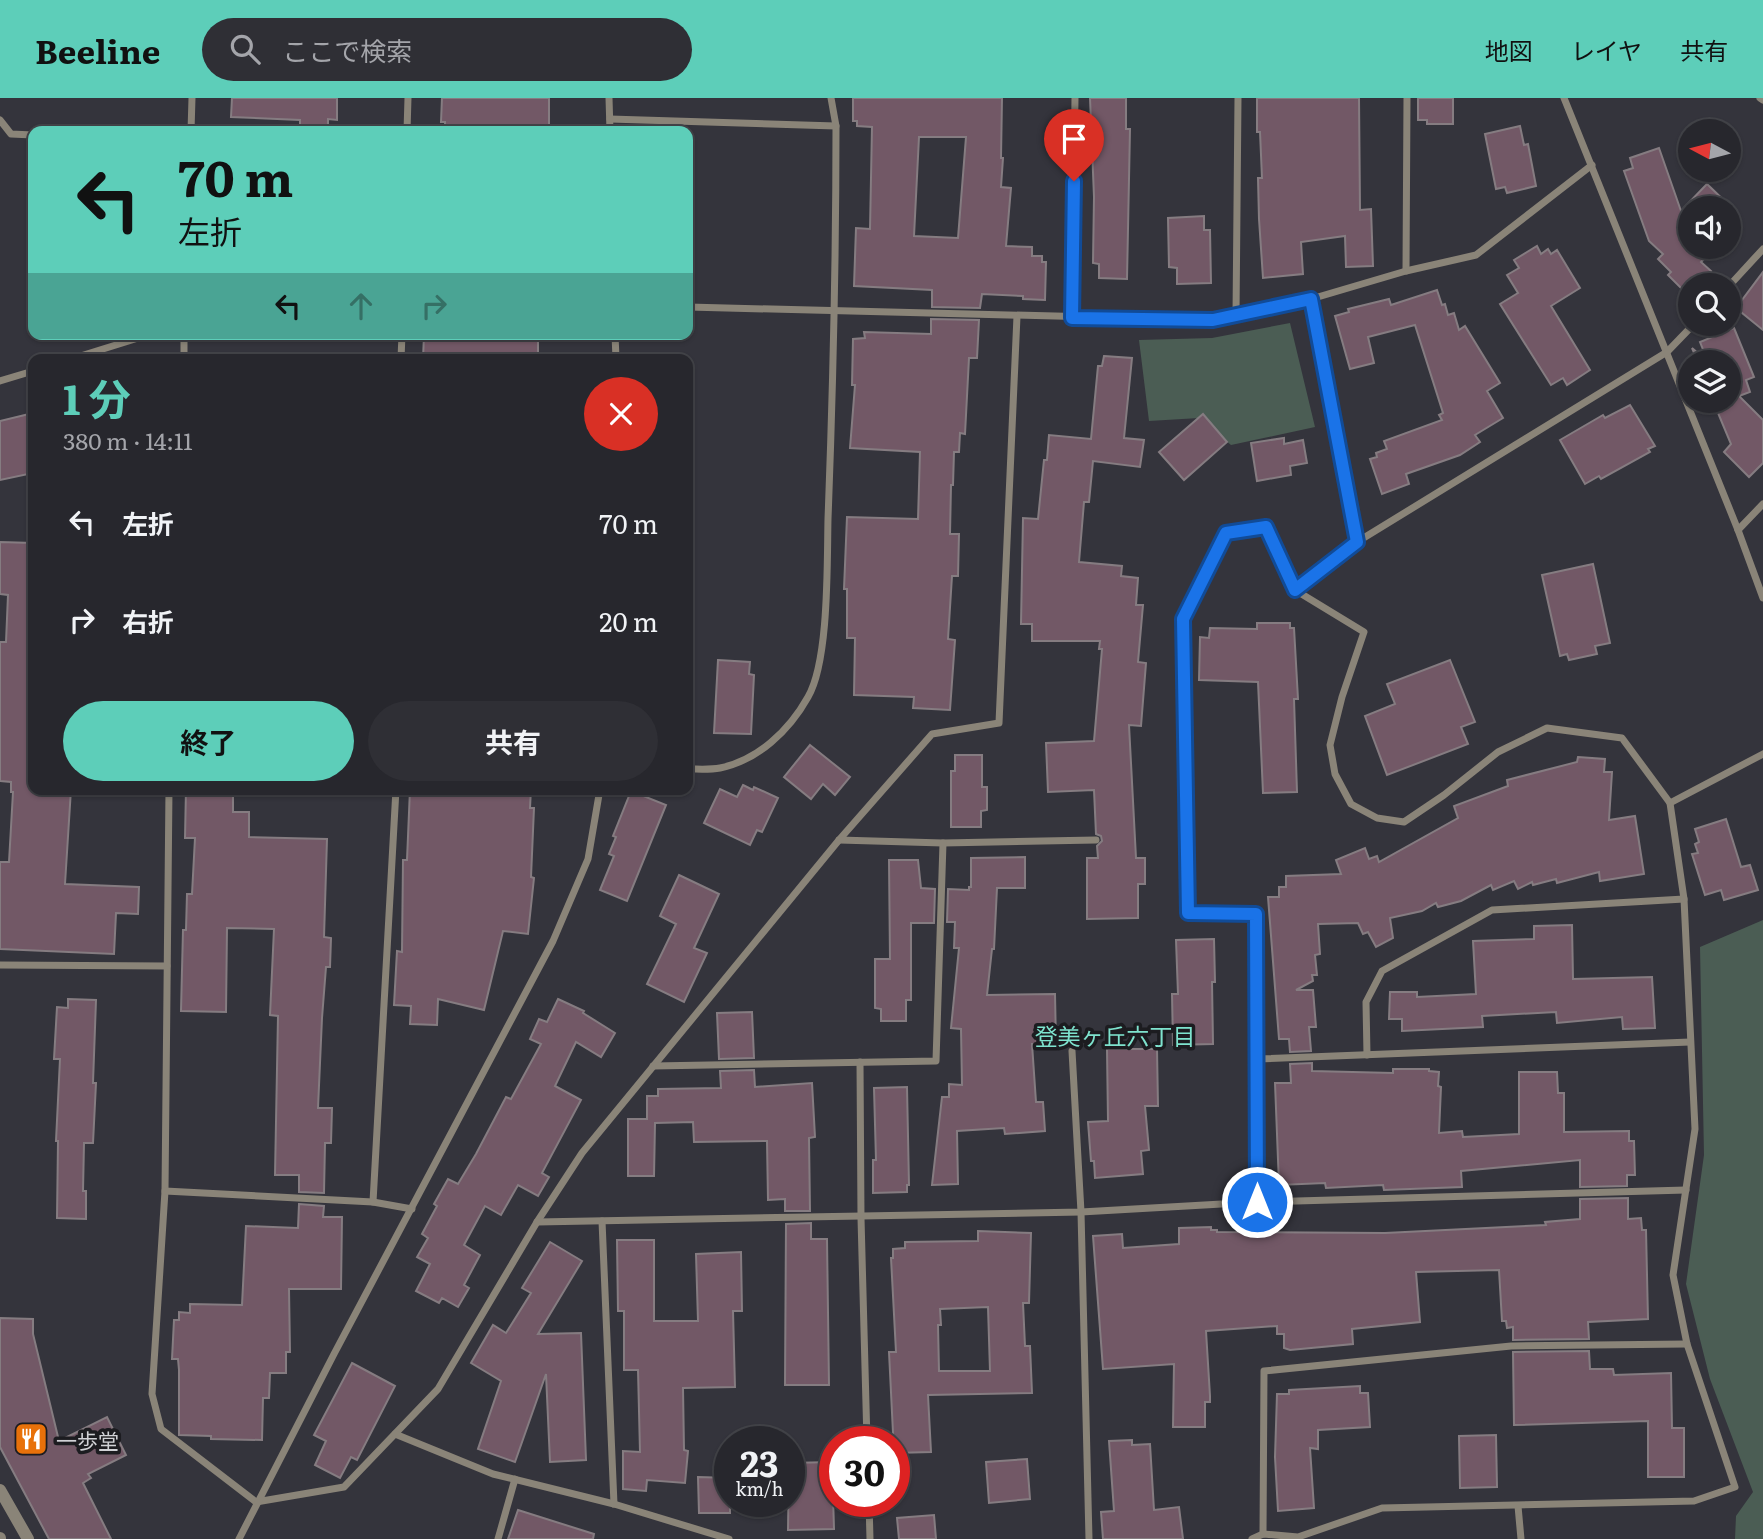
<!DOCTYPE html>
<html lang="ja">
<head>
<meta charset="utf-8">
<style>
  body { margin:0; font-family:Literata,"Noto Sans JP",serif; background:#2f2f35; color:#f1f3f6; height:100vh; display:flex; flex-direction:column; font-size:26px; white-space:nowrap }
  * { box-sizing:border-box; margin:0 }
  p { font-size:23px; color:#a4a5aa }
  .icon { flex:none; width:38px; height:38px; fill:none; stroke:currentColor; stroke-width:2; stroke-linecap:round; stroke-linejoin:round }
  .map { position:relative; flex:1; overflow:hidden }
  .sheet { position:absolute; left:28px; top:256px; width:665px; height:441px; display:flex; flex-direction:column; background:#27272d; border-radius:14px; box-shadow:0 2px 5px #0004,0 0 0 2px #434449 }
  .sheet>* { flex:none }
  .guide { position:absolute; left:28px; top:28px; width:665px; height:214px; border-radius:14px; box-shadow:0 2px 5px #0004,0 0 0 2px #434449; background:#5dceb9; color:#111; overflow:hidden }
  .needle { width:46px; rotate:277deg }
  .controls { position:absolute; left:1678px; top:21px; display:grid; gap:14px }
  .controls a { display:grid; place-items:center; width:63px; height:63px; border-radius:50%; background:#27272d; box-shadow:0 2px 5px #0004,0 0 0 2px #434449; font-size:35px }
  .speed { position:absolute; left:714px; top:1328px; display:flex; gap:14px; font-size:35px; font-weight:700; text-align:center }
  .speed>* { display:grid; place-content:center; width:91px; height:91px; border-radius:50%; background:#27272d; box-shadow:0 2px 5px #0004,0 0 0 2px #434449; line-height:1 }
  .speed small { font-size:18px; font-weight:400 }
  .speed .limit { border:10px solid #d22; background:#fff; color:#111 }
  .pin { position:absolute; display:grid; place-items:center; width:60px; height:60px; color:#fff; margin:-72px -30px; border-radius:50% 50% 50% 0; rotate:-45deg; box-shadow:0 0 7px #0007 }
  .pin .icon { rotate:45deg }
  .me { position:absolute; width:77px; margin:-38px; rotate:0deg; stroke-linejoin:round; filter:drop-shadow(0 0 5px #0008) }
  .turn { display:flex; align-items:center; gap:24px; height:147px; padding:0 35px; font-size:32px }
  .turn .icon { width:91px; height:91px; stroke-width:2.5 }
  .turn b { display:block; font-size:49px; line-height:60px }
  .lanes { display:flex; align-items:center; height:66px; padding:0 35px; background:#0003; justify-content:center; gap:35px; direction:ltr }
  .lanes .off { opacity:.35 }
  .round { display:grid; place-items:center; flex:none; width:74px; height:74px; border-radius:37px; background:#2f2f35 }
  .summary { display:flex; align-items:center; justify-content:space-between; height:119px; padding:0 35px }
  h1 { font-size:42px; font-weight:700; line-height:52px; color:#5dceb9 }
  .action { display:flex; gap:14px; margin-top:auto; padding:14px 35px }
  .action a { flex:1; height:80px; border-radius:42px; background:#5dceb9; color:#111; font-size:28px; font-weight:700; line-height:80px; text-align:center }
  .action a+a { background:#2f2f35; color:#f1f3f6 }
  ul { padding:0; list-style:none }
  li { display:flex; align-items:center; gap:21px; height:98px; padding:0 35px }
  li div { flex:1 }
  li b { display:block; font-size:26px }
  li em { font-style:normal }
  header { display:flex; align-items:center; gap:42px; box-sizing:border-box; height:98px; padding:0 35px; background:#5dceb9; color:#111 }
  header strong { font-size:33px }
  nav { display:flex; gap:38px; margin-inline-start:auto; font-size:24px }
  .search { width:490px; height:63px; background:#2f2f35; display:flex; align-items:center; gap:18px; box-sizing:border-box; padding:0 24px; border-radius:38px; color:#a4a5aa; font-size:26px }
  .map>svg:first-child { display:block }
  .green { fill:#4b5d54 }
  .building { fill:#725866; stroke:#857c81; stroke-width:2; fill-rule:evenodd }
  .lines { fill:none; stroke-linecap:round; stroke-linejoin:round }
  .minor { stroke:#8a8478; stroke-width:7 }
  .tertiary { stroke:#8a8478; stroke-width:12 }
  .route-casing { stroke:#114b97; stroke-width:18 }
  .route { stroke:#1a73e8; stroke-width:12 }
  .labels { text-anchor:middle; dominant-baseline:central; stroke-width:7; stroke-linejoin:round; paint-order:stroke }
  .poi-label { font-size:21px; fill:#d1d2d6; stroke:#1c1c20; text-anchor:start }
  .neighbourhood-label { font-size:23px; fill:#7ee3ce; stroke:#1c1c20 }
</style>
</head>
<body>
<header>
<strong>Beeline</strong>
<div class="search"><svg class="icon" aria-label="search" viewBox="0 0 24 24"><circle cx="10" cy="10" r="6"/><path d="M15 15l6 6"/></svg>ここで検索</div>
<nav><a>地図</a><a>レイヤ</a><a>共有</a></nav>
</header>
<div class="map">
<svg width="1763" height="1441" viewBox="0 0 1763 1441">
  <rect width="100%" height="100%" fill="#34343c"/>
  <g class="green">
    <polygon points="1290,225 1315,329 1231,347 1199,320 1149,323 1139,242 1212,240"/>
    <polygon points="1763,822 1763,1441 1735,1441 1736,1418 1753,1394 1710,1281 1686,1186 1704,1057 1700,849"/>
  </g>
  <g class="building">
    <polygon points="232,0 337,0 337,22 328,21 328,30 300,29 300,22 231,19"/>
    <polygon points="442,0 549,0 549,31 479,30 479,33 445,30 445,24 441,24"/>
    <path d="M853,0H1002L1001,60H1003L1001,89L1011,90L1006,148L1032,149V158H1042V164H1046L1045,202L1023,201V198L982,196L980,210L932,209V192L854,188L856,130L870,131L872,29L857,28V23H853ZM919,39H966L958,140L914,138Z"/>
    <polygon points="1090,0 1126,0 1126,31 1130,31 1127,181 1099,180 1099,166 1093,165 1094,99"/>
    <polygon points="1257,0 1359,0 1360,112 1371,111 1373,168 1346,169 1345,138 1301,144 1303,176 1263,180 1259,121 1258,80 1262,80 1260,34 1257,34"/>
    <polygon points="1418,0 1453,0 1453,26 1427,26 1427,22 1418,22"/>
    <polygon points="1520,28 1524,47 1528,46 1536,88 1507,95 1505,89 1496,91 1485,36"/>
    <polygon points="1659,50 1681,113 1707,86 1734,112 1729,117 1729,110 1690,110 1690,149 1716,149 1701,164 1711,173 1697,187 1690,187 1690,194 1688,197 1668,177 1671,174 1658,161 1663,156 1649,143 1624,73 1633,70 1630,60"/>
    <polygon points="1204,118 1204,132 1210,132 1211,185 1177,186 1177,170 1169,169 1168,120"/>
    <polygon points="1537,148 1541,156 1548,151 1551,156 1557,152 1580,190 1551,208 1590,272 1567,287 1563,280 1551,287 1500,206 1518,195 1507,177 1519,170 1514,162"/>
    <polygon points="1763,174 1763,232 1736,210"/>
    <polygon points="1437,192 1442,207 1445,206 1448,217 1454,215 1459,232 1465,228 1500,285 1487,293 1503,320 1475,337 1480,344 1460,357 1406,376 1409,386 1382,396 1370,361 1377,359 1376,355 1387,351 1384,343 1442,322 1439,317 1443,315 1415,227 1368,239 1374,265 1350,271 1335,218 1349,214 1348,211 1389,201 1391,207"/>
    <polygon points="931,221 979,222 977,260 969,260 965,336 960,335 959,354 954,354 953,387 951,387 950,436 959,436 958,478 952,478 948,541 955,542 950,612 913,610 914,599 854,597 855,540 847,540 847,491 844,491 847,419 918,421 920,354 850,350 855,287 852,287 853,241 865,240 864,234 931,236"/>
    <polygon points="1734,230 1754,279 1746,282 1750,294 1739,298 1763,322 1763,365 1749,379 1724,354 1731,346 1713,303 1729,303 1729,264 1698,264 1692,250 1699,256 1704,254 1700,244"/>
    <polygon points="460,236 489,240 526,239 526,243 538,243 538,261 423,261 424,237"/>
    <polygon points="1104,258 1132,260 1124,340 1144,342 1140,369 1093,363 1089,404 1084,404 1079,464 1122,468 1121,478 1138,480 1136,507 1143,507 1138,564 1146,565 1141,628 1129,627 1136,760 1145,760 1145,786 1138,786 1138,820 1087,821 1087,760 1098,760 1097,748 1102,743 1101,738 1096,736 1094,692 1048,694 1046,645 1094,643 1102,551 1099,551 1100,543 1032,543 1032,526 1021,526 1023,420 1038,421 1044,362 1047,362 1049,337 1091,341 1098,268 1102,268"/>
    <polygon points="1630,307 1655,348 1648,351 1650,354 1601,381 1599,378 1585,386 1560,342 1603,317 1605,320"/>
    <polygon points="33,315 33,375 0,382 0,323"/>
    <polygon points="1203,316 1227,344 1184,382 1159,354"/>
    <polygon points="1284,340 1284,346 1303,342 1307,365 1290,368 1291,377 1257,383 1251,345"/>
    <polygon points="0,444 33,445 33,691 71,691 65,786 139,789 138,816 116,815 114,856 0,851 0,764 9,764 13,694 11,694 11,684 0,683 0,544 6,544 8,497 0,496"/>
    <polygon points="1593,466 1610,545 1595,548 1597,556 1569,562 1567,556 1560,558 1542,477"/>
    <polygon points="1257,525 1290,525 1290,530 1294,530 1298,601 1294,601 1297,694 1263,695 1258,584 1199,582 1200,539 1209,540 1210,530 1257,531"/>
    <polygon points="718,562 750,564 749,576 754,577 751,636 714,635"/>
    <polygon points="1450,562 1475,624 1461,629 1468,646 1387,677 1365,618 1395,606 1387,586"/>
    <polygon points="810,647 850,679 835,697 823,686 811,701 784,679"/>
    <polygon points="955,657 982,657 982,689 987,689 987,712 981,713 981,729 951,729 951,673 955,673"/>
    <polygon points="1578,659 1605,661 1604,674 1612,674 1609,722 1635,718 1644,776 1600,783 1599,774 1557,785 1556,781 1533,787 1532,784 1518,791 1514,783 1493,792 1491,787 1461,803 1438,809 1436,805 1422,813 1390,820 1393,840 1376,849 1368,834 1363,836 1358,825 1318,826 1320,856 1315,857 1317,877 1312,877 1313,883 1296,892 1313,892 1316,929 1309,929 1311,953 1290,954 1289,941 1279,941 1268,799 1279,799 1279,789 1286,789 1286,778 1341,776 1336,762 1365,750 1369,761 1377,758 1379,764 1458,720 1454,708 1508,688 1507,682 1577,664"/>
    <polygon points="743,687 753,692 754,689 778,700 762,734 757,732 750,747 704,725 720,691 737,699"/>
    <polygon points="186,691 233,691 233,714 249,714 249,739 327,741 324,839 331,840 330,869 326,869 322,920 318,1010 332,1010 331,1045 325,1045 324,1095 299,1094 299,1077 275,1077 278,918 270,917 274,831 227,830 226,914 181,913 183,832 186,832 187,796 192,796 195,740 185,740"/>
    <polygon points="410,691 531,691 530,710 534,710 531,779 534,780 528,836 503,833 484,912 438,901 437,927 410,926 411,908 394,907 397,853 402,854 403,762 407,762"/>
    <polygon points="631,693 666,707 627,803 600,792 614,758 609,756 616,739 613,738"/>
    <polygon points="1726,721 1741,769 1750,767 1758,792 1724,802 1721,792 1705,797 1692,756 1698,755 1695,746 1699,744 1695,731"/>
    <polygon points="1025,759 1025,790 997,790 994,851 992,851 987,897 1055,896 1056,946 1032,946 1036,1004 1043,1004 1045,1033 1005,1036 1004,1030 957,1033 958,1086 932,1087 942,999 949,999 949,986 962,987 961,931 951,930 959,850 954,850 955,824 947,824 948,791 969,792 969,789 971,789 971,760"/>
    <polygon points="889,762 918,762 921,790 935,791 934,825 911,825 911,902 906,902 906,923 881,923 881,911 875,910 875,861 890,861"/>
    <polygon points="679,777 719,796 694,850 707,855 684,904 647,886 676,826 660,818"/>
    <polygon points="1572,827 1573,881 1652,879 1655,930 1623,931 1622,919 1557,925 1556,914 1482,918 1483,929 1402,933 1402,921 1389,921 1390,894 1417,894 1417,899 1476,896 1473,843 1534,841 1534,828"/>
    <polygon points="1214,841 1215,884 1212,884 1213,946 1173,947 1172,896 1178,896 1176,842"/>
    <polygon points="68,901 96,902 93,985 96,985 93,1045 84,1045 83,1093 86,1093 86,1121 57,1120 58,1043 56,1043 60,961 54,961 57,909 68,910"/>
    <polygon points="558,901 584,913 583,915 615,935 601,959 576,944 555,988 581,1002 542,1075 549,1079 538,1098 518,1087 501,1117 485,1108 464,1147 480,1157 464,1187 469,1190 458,1209 442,1200 439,1205 416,1193 430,1166 417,1159 428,1140 422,1136 437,1108 434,1106 448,1081 458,1086 476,1056 506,999 511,1001 541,946 530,941 539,921 547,924"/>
    <polygon points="752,914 754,960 719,961 717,915"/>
    <polygon points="1107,951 1157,951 1158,1008 1145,1008 1149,1052 1141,1053 1143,1076 1095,1080 1094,1063 1091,1063 1088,1024 1108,1023"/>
    <polygon points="1312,965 1312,973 1393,975 1393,971 1429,971 1429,973 1439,974 1438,988 1441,989 1439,1035 1462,1033 1463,1039 1519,1036 1519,974 1557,974 1558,995 1564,995 1564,1034 1629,1033 1629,1043 1634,1043 1635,1077 1627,1077 1627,1088 1580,1089 1580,1062 1461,1073 1462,1089 1384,1092 1383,1087 1326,1090 1325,1085 1279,1087 1275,985 1291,985 1290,966"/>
    <polygon points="754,972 755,989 812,985 815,1039 809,1040 810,1113 785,1113 785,1101 768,1102 767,1043 694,1044 693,1024 655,1025 654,1078 628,1078 628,1021 647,1021 647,998 658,998 658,991 721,990 720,973"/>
    <polygon points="907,989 909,1087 907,1087 907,1094 873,1095 873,1062 876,1062 874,990"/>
    <polygon points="1628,1100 1628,1121 1641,1120 1642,1132 1646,1132 1648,1221 1588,1224 1589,1241 1513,1242 1513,1229 1507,1230 1506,1223 1502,1223 1499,1172 1416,1174 1420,1224 1352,1231 1353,1246 1290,1252 1284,1250 1284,1236 1277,1236 1277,1228 1206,1233 1210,1298 1210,1304 1205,1304 1205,1329 1173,1329 1174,1266 1103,1271 1093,1138 1122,1136 1123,1150 1179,1146 1179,1130 1211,1129 1211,1132 1217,1132 1217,1134 1385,1135 1546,1127 1545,1124 1580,1121 1580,1101"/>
    <polygon points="299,1106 324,1108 323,1119 342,1119 341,1191 289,1191 290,1254 286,1254 286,1275 270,1275 269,1300 263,1300 262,1342 211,1341 211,1338 179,1337 179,1272 178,1261 172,1261 174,1222 179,1222 179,1214 190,1215 190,1206 242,1207 246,1128 298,1130"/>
    <polygon points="811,1125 811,1141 827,1141 829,1287 785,1287 786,1126"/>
    <path d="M978,1133L1031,1135L1029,1205H1023L1025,1248H1030L1032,1295L928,1297L931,1354L894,1355L889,1254H896L891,1160H893V1151L905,1150V1144L978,1143ZM988,1209L990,1273H939L938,1227H941L940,1211Z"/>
    <polygon points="617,1142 654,1142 654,1223 698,1223 696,1156 741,1154 742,1213 733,1213 735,1289 683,1290 684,1352 688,1353 685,1385 647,1382 646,1393 623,1391 623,1353 640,1354 638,1272 624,1272 624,1213 618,1213"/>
    <polygon points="550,1144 582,1163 538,1236 581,1235 586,1362 550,1364 546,1276 515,1364 478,1351 501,1283 471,1265 493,1227 506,1235 531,1195 522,1190"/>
    <polygon points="0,1220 33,1221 33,1236 59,1343 107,1319 126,1357 88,1376 91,1380 83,1385 111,1441 49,1441 0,1349"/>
    <polygon points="1589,1253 1590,1271 1613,1271 1614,1277 1671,1275 1672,1330 1684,1330 1684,1379 1648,1379 1648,1323 1514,1327 1513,1254"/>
    <polygon points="352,1265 395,1288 357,1362 351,1359 340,1380 315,1367 326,1343 314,1337"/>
    <polygon points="1360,1288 1360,1295 1368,1295 1370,1329 1318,1332 1318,1351 1310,1350 1314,1410 1278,1413 1275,1359 1277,1296 1289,1296 1289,1292"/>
    <polygon points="1496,1337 1497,1389 1460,1390 1459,1338"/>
    <polygon points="1132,1342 1132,1347 1150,1346 1154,1412 1179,1409 1183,1441 1103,1441 1101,1414 1114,1413 1109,1343"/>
    <polygon points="1027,1361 1030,1401 989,1405 986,1364"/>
    <polygon points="832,1364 834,1431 788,1432 789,1365"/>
    <polygon points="698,1379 730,1380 730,1415 699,1415"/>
    <polygon points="518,1412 594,1436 593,1441 508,1441"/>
    <polygon points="934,1417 936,1441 899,1441 897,1420"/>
  </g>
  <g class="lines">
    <g class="minor">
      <polyline points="609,0 610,33"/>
      <polyline points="1564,0 1738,432 1763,500"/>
      <polyline points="1760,0 1763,2"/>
      <polyline points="610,21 836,28"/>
      <polyline points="0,22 11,36 33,37"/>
      <polyline points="191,33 192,0"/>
      <polyline points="407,33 408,0"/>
      <polyline points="1406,173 1407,0"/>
      <polyline points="1729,188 1763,151"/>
      <polyline points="688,209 1213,222 1311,201 1406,173 1476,157 1592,67"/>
      <polyline points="1236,218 1238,0"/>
      <polyline points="1072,220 1075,0"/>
      <polyline points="615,236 616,261"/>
      <polyline points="71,261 151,236"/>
      <polyline points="184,261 184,236"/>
      <polyline points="401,261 402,236"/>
      <polyline points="0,283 33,273"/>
      <polyline points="1738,432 1763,406"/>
      <polyline points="1357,444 1667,254 1694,226"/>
      <polyline points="1295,492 1357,444 1311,201"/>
      <path d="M688,671C698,671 710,672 720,670C758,662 789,633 808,599C829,563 827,466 828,421C833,290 836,159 836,28L831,0"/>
      <polyline points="169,691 165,1093 152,1296 161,1331 256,1404 344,1389 438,1291 537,1124 582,1055 839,742 932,636 999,625 1017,218"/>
      <polyline points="1670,705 1763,656"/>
      <polyline points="839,742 943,745 1096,742"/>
      <polyline points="0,867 167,868"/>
      <polyline points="1072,953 1081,1114 1089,1441"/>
      <polyline points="1367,957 1366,904 1382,873 1492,812 1684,801"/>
      <polyline points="1257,961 1690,944"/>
      <polyline points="860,964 861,1120 867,1344"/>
      <polyline points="653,968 936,963 943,745"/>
      <polyline points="165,1093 373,1104 412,1111"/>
      <polyline points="373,1104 396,691"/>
      <polyline points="602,1123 614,1406"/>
      <polyline points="537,1124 1081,1114 1257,1104 1686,1092"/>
      <polyline points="395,1336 493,1376 614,1406 729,1441"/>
      <polyline points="869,1404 870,1441"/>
      <polyline points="1518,1408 1521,1441"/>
      <polyline points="1263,1436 1264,1273 1511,1248 1687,1246"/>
      <polyline points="239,1441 334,1256 553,843 588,761 600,691"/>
      <polyline points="498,1441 515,1381"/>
      <polyline points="1252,1441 1263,1436 1298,1439 1382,1410 1694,1403 1735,1389 1687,1246 1673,1177 1695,1031 1684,801 1670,705 1622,640 1547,630 1498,654 1444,697 1404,724 1377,720 1351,706 1335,676 1330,647 1342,599 1364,534 1295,492 1266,429 1225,435 1183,521 1188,815 1256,816 1257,1104"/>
    </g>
    <g class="tertiary">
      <polyline points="0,1392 28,1441"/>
      <polyline points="0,1440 0,1441"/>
    </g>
  </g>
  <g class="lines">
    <defs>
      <polyline id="route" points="1074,83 1072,220 1213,222 1311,201 1357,444 1295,492 1266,429 1226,435 1183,521 1188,815 1256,816 1257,1104"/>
    </defs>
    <use href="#route" class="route-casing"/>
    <use href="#route" class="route"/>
  </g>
  <defs>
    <symbol id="restaurant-square" viewBox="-11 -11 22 22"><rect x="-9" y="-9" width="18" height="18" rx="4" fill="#e8710a" stroke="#1c1c20"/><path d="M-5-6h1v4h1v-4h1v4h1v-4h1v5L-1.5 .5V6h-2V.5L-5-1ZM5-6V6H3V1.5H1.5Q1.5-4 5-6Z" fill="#fff"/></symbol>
  </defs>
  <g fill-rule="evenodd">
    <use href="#restaurant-square" x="12" y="1322" width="38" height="38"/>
  </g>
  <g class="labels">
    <g class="poi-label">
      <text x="56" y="1341">一歩堂</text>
    </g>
    <g class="neighbourhood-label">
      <text x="1115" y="937">登美ヶ丘六丁目</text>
    </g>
  </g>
</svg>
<div class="controls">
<a><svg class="needle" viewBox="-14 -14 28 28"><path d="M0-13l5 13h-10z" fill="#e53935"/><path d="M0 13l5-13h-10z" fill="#a4a5aa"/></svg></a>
<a><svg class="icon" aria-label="sound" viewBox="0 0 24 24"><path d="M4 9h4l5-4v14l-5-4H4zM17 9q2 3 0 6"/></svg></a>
<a><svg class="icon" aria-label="search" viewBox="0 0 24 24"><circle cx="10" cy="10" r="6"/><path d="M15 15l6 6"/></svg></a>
<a><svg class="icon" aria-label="layers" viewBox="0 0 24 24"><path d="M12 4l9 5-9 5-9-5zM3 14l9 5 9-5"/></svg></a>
</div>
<div class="speed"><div>23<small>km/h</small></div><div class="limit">30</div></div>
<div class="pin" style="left:1074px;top:83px;background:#d93025"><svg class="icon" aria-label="arrive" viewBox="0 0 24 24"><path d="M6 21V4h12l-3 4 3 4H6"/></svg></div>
<svg class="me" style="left:1257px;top:1104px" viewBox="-20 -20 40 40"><circle r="17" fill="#1a73e8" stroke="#fff" stroke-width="3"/><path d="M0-11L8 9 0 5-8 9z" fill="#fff"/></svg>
<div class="guide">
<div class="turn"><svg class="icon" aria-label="left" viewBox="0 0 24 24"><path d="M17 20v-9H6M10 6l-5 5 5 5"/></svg><div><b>70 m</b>左折</div></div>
<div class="lanes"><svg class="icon" aria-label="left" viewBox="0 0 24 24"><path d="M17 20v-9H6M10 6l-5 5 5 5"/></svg><svg class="icon off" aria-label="ahead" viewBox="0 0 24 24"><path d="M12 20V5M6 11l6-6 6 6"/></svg><svg class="icon off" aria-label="right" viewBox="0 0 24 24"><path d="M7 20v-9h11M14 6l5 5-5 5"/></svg></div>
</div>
<section class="sheet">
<div class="summary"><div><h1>1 分</h1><p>380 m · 14:11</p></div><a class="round" style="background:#d93025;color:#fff"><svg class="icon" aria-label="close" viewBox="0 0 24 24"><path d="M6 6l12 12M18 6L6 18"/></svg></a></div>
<ul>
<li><svg class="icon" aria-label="left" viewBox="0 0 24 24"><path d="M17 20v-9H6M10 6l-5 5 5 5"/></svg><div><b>左折</b></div><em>70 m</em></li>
<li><svg class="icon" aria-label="right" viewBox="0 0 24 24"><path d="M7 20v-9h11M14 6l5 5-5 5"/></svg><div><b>右折</b></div><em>20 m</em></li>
</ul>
<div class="action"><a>終了</a><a>共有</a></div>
</section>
</div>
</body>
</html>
